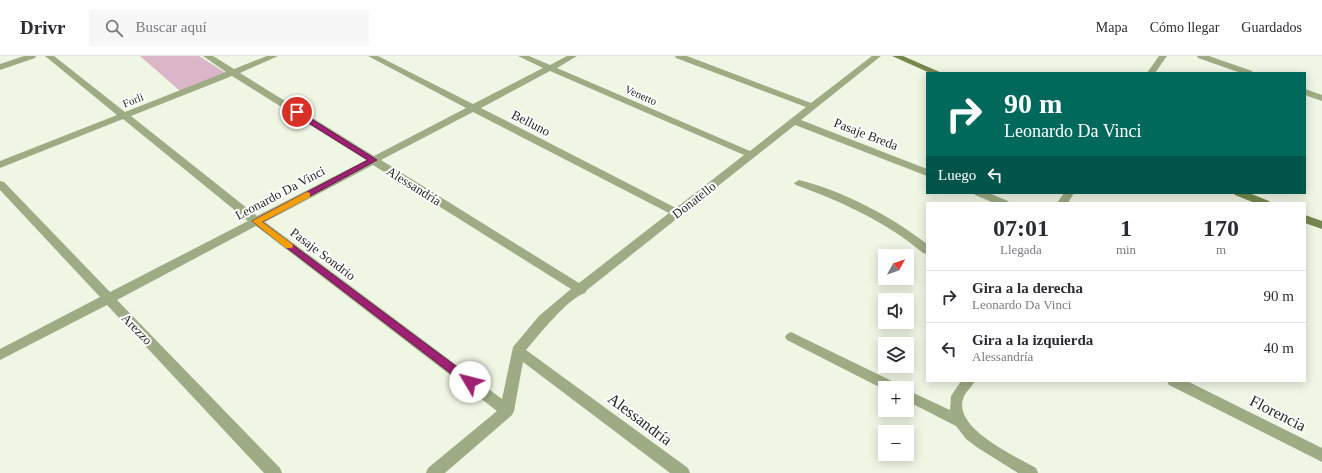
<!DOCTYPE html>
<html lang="es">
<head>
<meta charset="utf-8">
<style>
  body { margin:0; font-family:"Times New Roman",serif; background:#f7f7f7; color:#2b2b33; height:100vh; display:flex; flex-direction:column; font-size:15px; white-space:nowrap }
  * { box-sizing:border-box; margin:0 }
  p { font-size:13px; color:#7c7c81 }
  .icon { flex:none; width:22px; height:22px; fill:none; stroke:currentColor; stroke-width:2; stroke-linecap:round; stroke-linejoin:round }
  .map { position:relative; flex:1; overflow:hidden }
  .sheet { position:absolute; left:926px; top:146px; width:380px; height:180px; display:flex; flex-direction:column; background:#fff; border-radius:0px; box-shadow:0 2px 10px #0003 }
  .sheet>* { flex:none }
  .banner { position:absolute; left:926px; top:16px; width:380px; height:122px; border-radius:0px; box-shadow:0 2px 10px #0003; background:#00695c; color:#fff; overflow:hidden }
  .needle { width:26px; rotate:50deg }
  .tools { position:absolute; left:878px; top:193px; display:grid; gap:8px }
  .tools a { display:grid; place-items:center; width:36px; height:36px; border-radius:0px; background:#fff; box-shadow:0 2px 10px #0003; font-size:20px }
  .pin { position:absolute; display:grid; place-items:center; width:34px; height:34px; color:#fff; margin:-17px; border:2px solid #fff; border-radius:50%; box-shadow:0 1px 4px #0007 }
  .me { position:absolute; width:44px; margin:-22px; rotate:307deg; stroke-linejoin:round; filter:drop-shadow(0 0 3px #0008) }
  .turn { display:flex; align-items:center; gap:14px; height:84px; padding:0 12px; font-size:18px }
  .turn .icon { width:52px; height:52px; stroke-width:2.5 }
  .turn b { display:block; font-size:28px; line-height:34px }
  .then { display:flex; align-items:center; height:38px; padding:0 12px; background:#0003; gap:8px; font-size:15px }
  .eta { display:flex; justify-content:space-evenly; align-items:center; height:68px; text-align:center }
  .eta b { font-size:24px; font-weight:800; line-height:28px }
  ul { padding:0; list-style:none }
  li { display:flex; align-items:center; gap:12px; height:52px; padding:0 12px; border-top:1px solid #e1e1e2 }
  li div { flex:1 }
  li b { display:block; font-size:15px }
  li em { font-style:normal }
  header { display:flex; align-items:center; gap:24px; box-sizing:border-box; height:56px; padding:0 20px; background:#fff; border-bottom:1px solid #e1e1e2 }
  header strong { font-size:19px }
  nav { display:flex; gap:22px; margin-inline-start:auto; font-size:14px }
  .search { width:280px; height:36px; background:#f7f7f7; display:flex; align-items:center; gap:10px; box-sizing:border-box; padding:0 14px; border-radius:0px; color:#7c7c81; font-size:15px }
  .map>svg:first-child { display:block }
  .green { fill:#dbb6c9 }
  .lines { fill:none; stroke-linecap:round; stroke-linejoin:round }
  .lane { fill:#9eac85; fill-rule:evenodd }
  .street { fill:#9eac85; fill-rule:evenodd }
  .secondary { fill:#75894e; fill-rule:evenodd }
  .route { fill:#9f2174; stroke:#67154b }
  .slow { fill:#f59e0b }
  .labels { text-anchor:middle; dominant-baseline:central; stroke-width:4; stroke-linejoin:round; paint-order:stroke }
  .far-street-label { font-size:11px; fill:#262922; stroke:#fff }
  .street-label { font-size:13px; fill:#262922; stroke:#fff }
  .near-street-label { font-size:16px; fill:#262922; stroke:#fff }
</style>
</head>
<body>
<header>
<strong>Drivr</strong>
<div class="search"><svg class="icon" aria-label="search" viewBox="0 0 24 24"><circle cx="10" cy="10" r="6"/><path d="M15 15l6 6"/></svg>Buscar aquí</div>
<nav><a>Mapa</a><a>Cómo llegar</a><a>Guardados</a></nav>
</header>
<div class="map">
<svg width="1322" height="417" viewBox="0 0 1322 417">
  <rect width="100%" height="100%" fill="#eff6e4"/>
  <polygon class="green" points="140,0 199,0 226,17 180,35"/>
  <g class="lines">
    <g class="lane">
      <path d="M799,124C843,135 891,160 927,188V198L923,197C885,165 842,146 796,129L794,127Z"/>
      <polygon points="791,276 898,328 899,332 885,332 885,334 787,284 785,281 787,278"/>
      <path d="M961,325H975C972,331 965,336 963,343C954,373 1015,400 1036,412L1038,417H1018L978,392L966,383L956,370L907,345V334L950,354L951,340Z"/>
    </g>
    <g class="street">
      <polygon points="24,0 36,0 35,2 0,14 0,8"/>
      <path d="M45,0H54L125,56L226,16L203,0H213L234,13L267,0H278L240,17L374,100L466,52L368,0H378L473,48L543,12L518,0H529L550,9L567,0H577L557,12L750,95L806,51L676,2L675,0H687L811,47L872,0H881L801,64L927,113V120L795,69L587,234L585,237C567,243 539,279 526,294L688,412L690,417H670L523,306L514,355L512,359L445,417H426L428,412L497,355L256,170L117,244L280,412L282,417H264L107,249L0,304V293L100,241L0,134V125L4,126L110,236L248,165L123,63L0,112V105L117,59ZM550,15L744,99L676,152L481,52ZM232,20L366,104L257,160L131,60ZM473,56L669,157L579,227L381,104ZM373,109L571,233L539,260L513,291L502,343L265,166Z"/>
      <polygon points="1159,0 1167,0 1155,17 1147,17"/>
      <polygon points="1197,0 1209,0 1252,15 1253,17 1241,17 1198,2"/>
      <polygon points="1305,33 1322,39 1322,45 1305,39"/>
      <polygon points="974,137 989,137 1008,145 1009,147 994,147 975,139"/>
      <polygon points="1064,137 1074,137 1068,147 1057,147"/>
      <polygon points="1167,325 1187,325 1322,392 1322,406 1169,329"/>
    </g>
    <g class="secondary">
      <polygon points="892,0 903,0 942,17 930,17"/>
      <polygon points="1234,137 1249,137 1269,145 1270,147 1255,147 1235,139"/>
      <polygon points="1305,159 1322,165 1322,173 1305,167"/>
    </g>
  </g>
  <polygon class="route" points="297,54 377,104 262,166 473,323 475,326 473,329 470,331 466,329 252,165 368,104 294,58 294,55"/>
  <polygon class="slow" points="307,136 310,137 310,141 262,166 292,188 293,190 292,192 286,192 252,165"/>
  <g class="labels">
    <g class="far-street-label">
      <text transform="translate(641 39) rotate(24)">Venetto</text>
      <text transform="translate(133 44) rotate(-22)">Forli</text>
    </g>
    <g class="street-label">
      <text transform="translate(531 67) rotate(27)">Belluno</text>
      <text transform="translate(866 78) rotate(21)">Pasaje Breda</text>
      <text transform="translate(414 130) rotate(32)">Alessandría</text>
      <text transform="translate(280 137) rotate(-28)">Leonardo Da Vinci</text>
      <text transform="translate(694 144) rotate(-38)">Donatello</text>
      <text transform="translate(323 198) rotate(37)">Pasaje Sondrio</text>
      <text transform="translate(137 273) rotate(46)">Arezzo</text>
    </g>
    <g class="near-street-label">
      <text transform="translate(1278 357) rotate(27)">Florencia</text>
      <text transform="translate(640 363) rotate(37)">Alessandría</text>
    </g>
  </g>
</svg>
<div class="tools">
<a><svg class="needle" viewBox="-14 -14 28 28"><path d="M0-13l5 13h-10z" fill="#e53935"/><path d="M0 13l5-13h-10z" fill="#7c7c81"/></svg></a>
<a><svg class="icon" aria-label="sound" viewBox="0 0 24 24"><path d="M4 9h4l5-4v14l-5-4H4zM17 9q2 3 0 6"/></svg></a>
<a><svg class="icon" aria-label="layers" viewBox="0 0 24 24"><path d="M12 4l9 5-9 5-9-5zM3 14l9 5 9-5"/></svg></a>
<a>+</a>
<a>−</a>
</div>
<div class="pin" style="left:297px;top:56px;background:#d93025"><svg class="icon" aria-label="arrive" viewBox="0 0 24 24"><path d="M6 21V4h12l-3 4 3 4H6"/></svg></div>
<svg class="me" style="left:470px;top:326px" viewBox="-20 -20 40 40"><circle r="19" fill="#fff"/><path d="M0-13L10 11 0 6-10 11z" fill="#9f2174"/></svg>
<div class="banner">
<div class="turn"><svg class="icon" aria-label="right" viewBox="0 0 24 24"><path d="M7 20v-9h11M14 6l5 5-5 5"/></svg><div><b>90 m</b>Leonardo Da Vinci</div></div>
<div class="then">Luego<svg class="icon" aria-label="left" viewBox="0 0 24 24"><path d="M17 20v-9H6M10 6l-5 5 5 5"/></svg></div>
</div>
<section class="sheet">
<div class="eta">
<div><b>07:01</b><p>Llegada</p></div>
<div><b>1</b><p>min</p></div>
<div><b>170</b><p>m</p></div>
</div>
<ul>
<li><svg class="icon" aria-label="right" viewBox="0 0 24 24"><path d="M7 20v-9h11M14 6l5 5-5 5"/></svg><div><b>Gira a la derecha</b><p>Leonardo Da Vinci</p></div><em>90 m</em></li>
<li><svg class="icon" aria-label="left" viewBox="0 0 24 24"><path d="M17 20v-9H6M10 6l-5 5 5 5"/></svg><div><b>Gira a la izquierda</b><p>Alessandría</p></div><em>40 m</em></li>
</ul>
</section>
</div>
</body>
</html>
